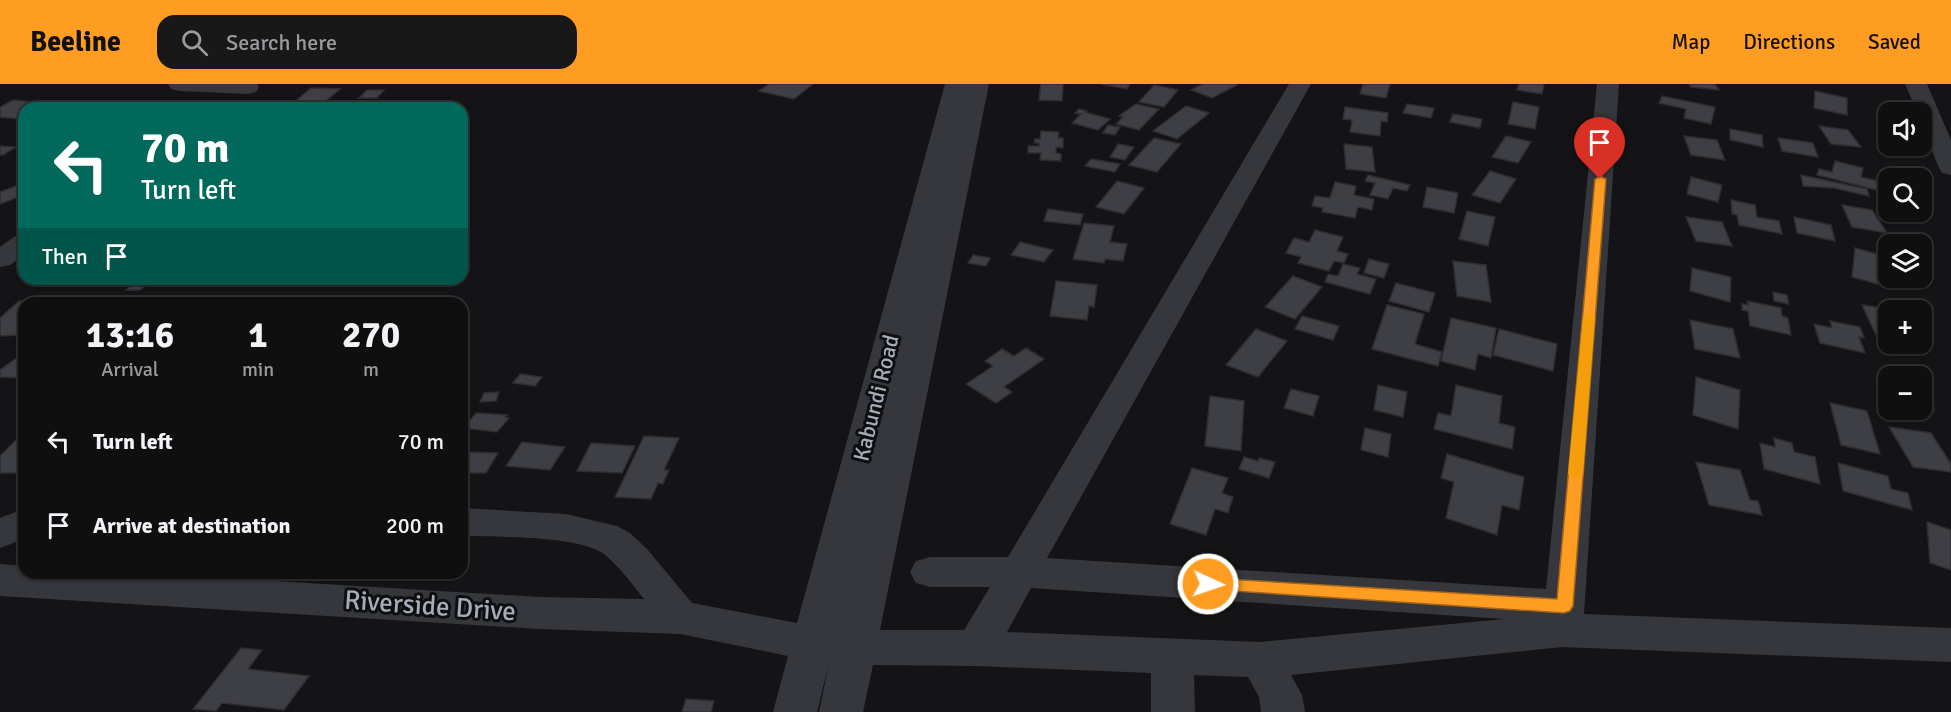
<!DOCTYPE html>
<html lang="en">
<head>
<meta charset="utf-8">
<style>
  body { margin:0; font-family:Signika,sans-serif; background:#181819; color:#f1f3f6; height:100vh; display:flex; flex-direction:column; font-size:22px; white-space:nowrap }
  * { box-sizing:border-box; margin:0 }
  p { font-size:20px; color:#9b9c9f }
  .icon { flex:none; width:33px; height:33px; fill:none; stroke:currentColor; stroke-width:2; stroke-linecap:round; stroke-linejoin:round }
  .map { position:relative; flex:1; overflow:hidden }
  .drawer { position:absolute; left:18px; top:213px; width:450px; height:282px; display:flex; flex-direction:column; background:#0f0f10; border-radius:18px; box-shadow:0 2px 4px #0004,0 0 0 2px #2f2f30 }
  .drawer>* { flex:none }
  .top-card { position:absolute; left:18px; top:18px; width:450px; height:183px; border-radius:18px; box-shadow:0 2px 4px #0004,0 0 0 2px #2f2f30; background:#00695c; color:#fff; overflow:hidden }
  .buttons { position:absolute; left:1878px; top:18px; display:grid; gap:12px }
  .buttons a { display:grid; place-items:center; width:54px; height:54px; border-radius:12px; background:#0f0f10; box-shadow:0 2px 4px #0004,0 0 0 2px #2f2f30; font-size:30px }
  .pin { position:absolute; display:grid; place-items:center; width:51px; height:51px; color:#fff; margin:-62px -26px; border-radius:50% 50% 50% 0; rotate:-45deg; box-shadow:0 0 6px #0007 }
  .pin .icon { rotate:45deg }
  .me { position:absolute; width:66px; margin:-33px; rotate:93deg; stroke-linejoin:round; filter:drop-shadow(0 0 4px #0008) }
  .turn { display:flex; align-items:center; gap:21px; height:126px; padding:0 24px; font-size:27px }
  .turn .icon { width:78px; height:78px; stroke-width:2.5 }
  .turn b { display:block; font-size:42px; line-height:51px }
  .then { display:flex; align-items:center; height:57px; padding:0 24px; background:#0003; gap:12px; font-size:22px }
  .eta { display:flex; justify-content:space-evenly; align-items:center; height:102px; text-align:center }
  .eta b { font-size:36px; font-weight:800; line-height:42px }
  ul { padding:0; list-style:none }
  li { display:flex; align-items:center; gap:18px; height:84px; padding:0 24px }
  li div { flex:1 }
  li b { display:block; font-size:22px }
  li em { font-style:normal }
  header { display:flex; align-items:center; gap:36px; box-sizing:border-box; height:84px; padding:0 30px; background:#ff9d23; color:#111 }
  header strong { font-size:28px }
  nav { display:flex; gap:33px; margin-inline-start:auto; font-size:21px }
  .search { width:420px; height:54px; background:#181819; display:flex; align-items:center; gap:15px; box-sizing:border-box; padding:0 21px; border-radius:18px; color:#9b9c9f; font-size:22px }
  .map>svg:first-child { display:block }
  .building { fill:#3e3f44; stroke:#2e2e32; stroke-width:1.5 }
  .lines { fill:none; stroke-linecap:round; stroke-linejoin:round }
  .minor { fill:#35373c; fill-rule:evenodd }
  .route { fill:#ff9d23; stroke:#a66617; stroke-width:1.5 }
  .slow { fill:#f59e0b }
  .labels { text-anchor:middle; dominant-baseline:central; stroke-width:6; stroke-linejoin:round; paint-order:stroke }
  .street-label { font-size:22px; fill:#a4adb8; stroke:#0f0f11 }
  .near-street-label { font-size:27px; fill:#a4adb8; stroke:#0f0f11 }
</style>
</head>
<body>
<header>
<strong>Beeline</strong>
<div class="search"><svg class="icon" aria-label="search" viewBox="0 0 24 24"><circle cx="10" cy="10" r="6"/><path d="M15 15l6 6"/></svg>Search here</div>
<nav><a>Map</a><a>Directions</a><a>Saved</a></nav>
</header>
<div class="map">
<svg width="1951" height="628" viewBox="0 0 1951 628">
  <rect width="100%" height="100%" fill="#141416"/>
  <g class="building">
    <polygon points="769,0 813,0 794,15 759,7"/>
    <polygon points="1041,0 1063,0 1062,17 1039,16"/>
    <polygon points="1101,0 1130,0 1127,5"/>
    <polygon points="1203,0 1235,0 1237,1 1212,14 1191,6"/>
    <polygon points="1363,0 1390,0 1386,14 1360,10"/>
    <polygon points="1519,0 1544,0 1542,10 1517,6"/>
    <polygon points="1689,0 1715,0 1719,6 1691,3"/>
    <polygon points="1154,1 1178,6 1164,23 1139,18"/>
    <polygon points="311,4 340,5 321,21 331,21 327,24 282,24 287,20 292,20"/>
    <polygon points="367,6 384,6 377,14 359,14"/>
    <polygon points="1815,7 1847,14 1847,31 1814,24"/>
    <polygon points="1662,12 1715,23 1711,40 1684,34 1686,25 1659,19"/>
    <polygon points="13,16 50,20 42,24 24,24 24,33 20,35 0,33 0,23"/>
    <polygon points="1513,18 1539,23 1535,45 1508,40"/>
    <polygon points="1136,20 1159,25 1139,46 1116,40 1123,33 1119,32"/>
    <polygon points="1407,20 1434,24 1431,34 1403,29"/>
    <polygon points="1186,22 1209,29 1177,55 1153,47"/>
    <polygon points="1345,23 1388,29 1387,38 1381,37 1380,52 1350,48 1352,36 1343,35"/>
    <polygon points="1079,25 1087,27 1085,28 1110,35 1098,46 1072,39 1081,30 1075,29"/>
    <polygon points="1453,30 1482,35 1480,44 1450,38"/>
    <polygon points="1108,41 1120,43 1115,51 1103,49"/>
    <polygon points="1819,42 1848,46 1861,63 1831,60"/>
    <polygon points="1730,45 1762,51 1763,63 1730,56"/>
    <polygon points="1041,47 1059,48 1058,54 1063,54 1063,64 1056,63 1056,69 1061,70 1061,77 1040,76 1041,69 1028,69 1028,62 1039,62 1039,59 1034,59 1035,55 1040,55"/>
    <polygon points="1506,52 1531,58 1518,79 1492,73"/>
    <polygon points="1684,52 1717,56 1725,76 1691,71"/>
    <polygon points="1154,54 1181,60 1157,88 1129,81"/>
    <polygon points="1778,54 1813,59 1818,73 1782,67"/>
    <polygon points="1118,60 1134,63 1125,76 1110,73"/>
    <polygon points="1344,60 1372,63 1375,88 1346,85"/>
    <polygon points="0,62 16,63 3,71 0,71"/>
    <polygon points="1091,75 1120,80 1115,88 1085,82"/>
    <polygon points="1835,77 1863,84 1861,93 1878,97 1877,106 1817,91 1819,85 1832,88"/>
    <polygon points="1490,87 1516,95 1500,119 1472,111"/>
    <polygon points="1368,91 1393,97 1410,101 1407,107 1393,104 1388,115 1370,111 1375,99 1365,97"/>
    <polygon points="1801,91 1867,105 1869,112 1834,104 1803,102"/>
    <polygon points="1691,93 1722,101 1718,118 1687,110"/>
    <polygon points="1117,97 1144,104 1124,130 1096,123"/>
    <polygon points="1335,98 1356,102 1354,111 1374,115 1372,126 1358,123 1355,134 1322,128 1323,124 1312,122 1315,112 1330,114"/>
    <polygon points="24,99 24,111 0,120 0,108"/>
    <polygon points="1427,103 1458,109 1454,129 1423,123"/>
    <polygon points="1731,116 1755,121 1757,133 1779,137 1782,150 1739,141 1737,131 1732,130"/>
    <polygon points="1842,121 1872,126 1887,149 1852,143"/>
    <polygon points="1048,125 1083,130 1080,141 1044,137"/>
    <polygon points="1467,127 1495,133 1488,162 1459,155"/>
    <polygon points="1686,133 1722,138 1732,162 1696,157"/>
    <polygon points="1794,133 1831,141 1835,157 1797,149"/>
    <polygon points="1084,139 1114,142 1110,158 1127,160 1123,177 1105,175 1104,179 1073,175"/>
    <polygon points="1315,146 1343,153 1337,167 1348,170 1344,179 1334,177 1329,187 1298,179 1301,173 1286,169 1294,154 1309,158"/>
    <polygon points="1020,158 1053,166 1044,178 1011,171"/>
    <polygon points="1855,164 1888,173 1888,194 1893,194 1892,204 1852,193"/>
    <polygon points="973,171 990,174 986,182 968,179"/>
    <polygon points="1369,175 1389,180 1384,194 1364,189"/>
    <polygon points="1453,177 1486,181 1491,218 1457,212"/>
    <polygon points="1343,180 1360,184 1357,190 1376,195 1370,210 1325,198 1328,190 1338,192"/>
    <polygon points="1692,184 1731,193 1730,218 1690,207"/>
    <polygon points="1293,192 1322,203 1295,235 1265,223"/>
    <polygon points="59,195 93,195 90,198 56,198"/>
    <polygon points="139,195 154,195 140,206 126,206"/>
    <polygon points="1056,197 1097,201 1094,223 1089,222 1087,236 1050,232"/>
    <polygon points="1396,199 1435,209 1429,228 1389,217"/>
    <polygon points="1773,208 1787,211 1789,220 1774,217"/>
    <polygon points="96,214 139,215 134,219 89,219"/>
    <polygon points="58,215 54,219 24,219 24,249 22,251 0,252 0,234 19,217"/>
    <polygon points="1747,217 1781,224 1782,232 1788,234 1791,251 1750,242 1748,227 1742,226 1742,220 1748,221"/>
    <polygon points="1387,221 1424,230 1415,260 1442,268 1438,282 1372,265"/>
    <polygon points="1862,221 1895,226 1888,226 1888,253 1876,251"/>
    <polygon points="1302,232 1339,242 1333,256 1295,245"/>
    <polygon points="1451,234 1496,244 1491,274 1478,270 1475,286 1441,277"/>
    <polygon points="1690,236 1733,245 1740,274 1695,265"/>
    <polygon points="1830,237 1860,243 1864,254 1859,253 1865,269 1820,259 1814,240 1832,244"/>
    <polygon points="1256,245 1287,257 1258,293 1226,281"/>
    <polygon points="1499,245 1557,260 1553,287 1493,271"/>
    <polygon points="1026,264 1044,275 1004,303 1012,308 996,319 966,300 993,282 985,277 1002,265 1014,272"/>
    <polygon points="15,275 24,275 24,294 0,293 0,286"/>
    <polygon points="1887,282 1932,295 1934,327 1922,323 1922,292 1888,292 1887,313"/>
    <polygon points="520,290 542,293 535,302 513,299"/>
    <polygon points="1696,293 1740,306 1738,345 1693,331"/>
    <polygon points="1378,301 1407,308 1403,333 1374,326"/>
    <polygon points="1456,301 1502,312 1499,339 1515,343 1512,365 1434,345 1438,329 1451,332"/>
    <polygon points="1291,305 1319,312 1313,332 1284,324"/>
    <polygon points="499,308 496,317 480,318 484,309"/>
    <polygon points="1210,312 1244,317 1241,367 1205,362"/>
    <polygon points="1830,319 1867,327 1880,370 1841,361"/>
    <polygon points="476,329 507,331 505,333 509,334 497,348 464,344"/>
    <polygon points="1889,343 1931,349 1951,380 1951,388 1913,383"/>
    <polygon points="1365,344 1391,350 1388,373 1361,366"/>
    <polygon points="21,351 24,351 24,389 0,389 0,372"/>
    <polygon points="644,352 679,354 664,386 669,386 663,400 658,399 651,415 615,413"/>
    <polygon points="1774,354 1792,359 1794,368 1815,373 1820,400 1764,385 1760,359 1775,363"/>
    <polygon points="522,358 565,363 550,386 506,382"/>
    <polygon points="591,359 635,362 622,389 577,387"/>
    <polygon points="462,368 498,369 486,389 462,389"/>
    <polygon points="1447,370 1524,393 1519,426 1502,421 1497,451 1446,434 1454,398 1441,394"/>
    <polygon points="1244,373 1258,377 1259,374 1275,378 1269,394 1239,385"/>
    <polygon points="1696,378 1740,386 1750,416 1758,417 1762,431 1709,421"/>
    <polygon points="1838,379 1888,392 1891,405 1908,409 1912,426 1843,407"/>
    <polygon points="1192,384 1228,394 1222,409 1233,413 1228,429 1215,425 1206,451 1170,440"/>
    <polygon points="1927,438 1951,446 1951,486 1930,479"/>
    <polygon points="241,564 262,566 248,585 309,592 284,626 222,619 216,627 193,625"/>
    <polygon points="686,615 714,617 711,628 682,628"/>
  </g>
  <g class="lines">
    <g class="minor">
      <polygon points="168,0 257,0 259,3 256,8 248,10 179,7 171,5"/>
      <path d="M945,0H967L837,544L967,0H989L880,546H964L990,503H930L916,499L910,488L916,477L930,473H1008L1289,0H1311L1047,474L1546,505L1597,0H1619L1584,530L1951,544V578L1562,563L1291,591L1302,611L1305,628H1261L1259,613L1248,593L1194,591L1195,628H1151V589L976,582L873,581L863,628H819L829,579L817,628H773L788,572L680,550L539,545L0,512V480L24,482V489H144L539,513L644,515C632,500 619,482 604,470C578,451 495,453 462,452V424L566,430L617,442L630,449L647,465L692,519L797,539ZM1031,504L1505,535L1260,558L1007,548Z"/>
      <polygon points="1905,0 1927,0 1951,56 1951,91 1942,89 1939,84 1922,41 1922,28 1917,28"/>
      <polygon points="24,151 24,171 10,181 0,183 0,163 14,153"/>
      <polygon points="24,425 24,455 0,464 0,434"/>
    </g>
  </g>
  <polygon class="route" points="1600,92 1606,95 1573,522 1570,527 1564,529 1203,505 1200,500 1203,496 1208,494 1557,515 1595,95"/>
  <polygon class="slow" points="1589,230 1595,234 1583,390 1575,395 1568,390 1583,234"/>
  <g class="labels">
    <g class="street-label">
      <text transform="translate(876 314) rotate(-76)">Kabundi Road</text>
    </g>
    <g class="near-street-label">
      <text transform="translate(430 522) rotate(4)">Riverside Drive</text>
    </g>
  </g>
</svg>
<div class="buttons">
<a><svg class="icon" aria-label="sound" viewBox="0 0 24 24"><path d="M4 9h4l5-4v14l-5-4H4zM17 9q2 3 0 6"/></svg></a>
<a><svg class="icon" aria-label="search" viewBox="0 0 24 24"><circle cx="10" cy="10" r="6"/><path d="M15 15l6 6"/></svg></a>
<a><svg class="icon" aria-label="layers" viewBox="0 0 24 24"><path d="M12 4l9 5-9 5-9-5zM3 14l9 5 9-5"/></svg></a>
<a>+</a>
<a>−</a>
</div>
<div class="pin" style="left:1600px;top:95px;background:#d93025"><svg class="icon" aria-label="arrive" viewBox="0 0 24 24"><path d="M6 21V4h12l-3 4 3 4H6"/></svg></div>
<svg class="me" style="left:1208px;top:500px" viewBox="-20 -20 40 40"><circle r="17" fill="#ff9d23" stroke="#fff" stroke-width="3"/><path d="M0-11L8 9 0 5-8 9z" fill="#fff"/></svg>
<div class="top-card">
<div class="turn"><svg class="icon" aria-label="left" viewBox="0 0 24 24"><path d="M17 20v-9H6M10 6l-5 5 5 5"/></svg><div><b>70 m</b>Turn left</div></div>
<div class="then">Then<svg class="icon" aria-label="arrive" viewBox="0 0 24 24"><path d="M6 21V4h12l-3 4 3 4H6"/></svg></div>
</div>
<section class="drawer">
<div class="eta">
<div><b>13:16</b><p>Arrival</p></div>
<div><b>1</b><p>min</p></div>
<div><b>270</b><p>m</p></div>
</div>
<ul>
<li><svg class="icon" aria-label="left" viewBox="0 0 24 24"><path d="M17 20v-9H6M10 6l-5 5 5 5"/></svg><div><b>Turn left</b></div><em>70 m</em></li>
<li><svg class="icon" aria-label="arrive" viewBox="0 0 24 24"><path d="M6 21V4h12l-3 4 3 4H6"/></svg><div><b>Arrive at destination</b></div><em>200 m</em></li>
</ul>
</section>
</div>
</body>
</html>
